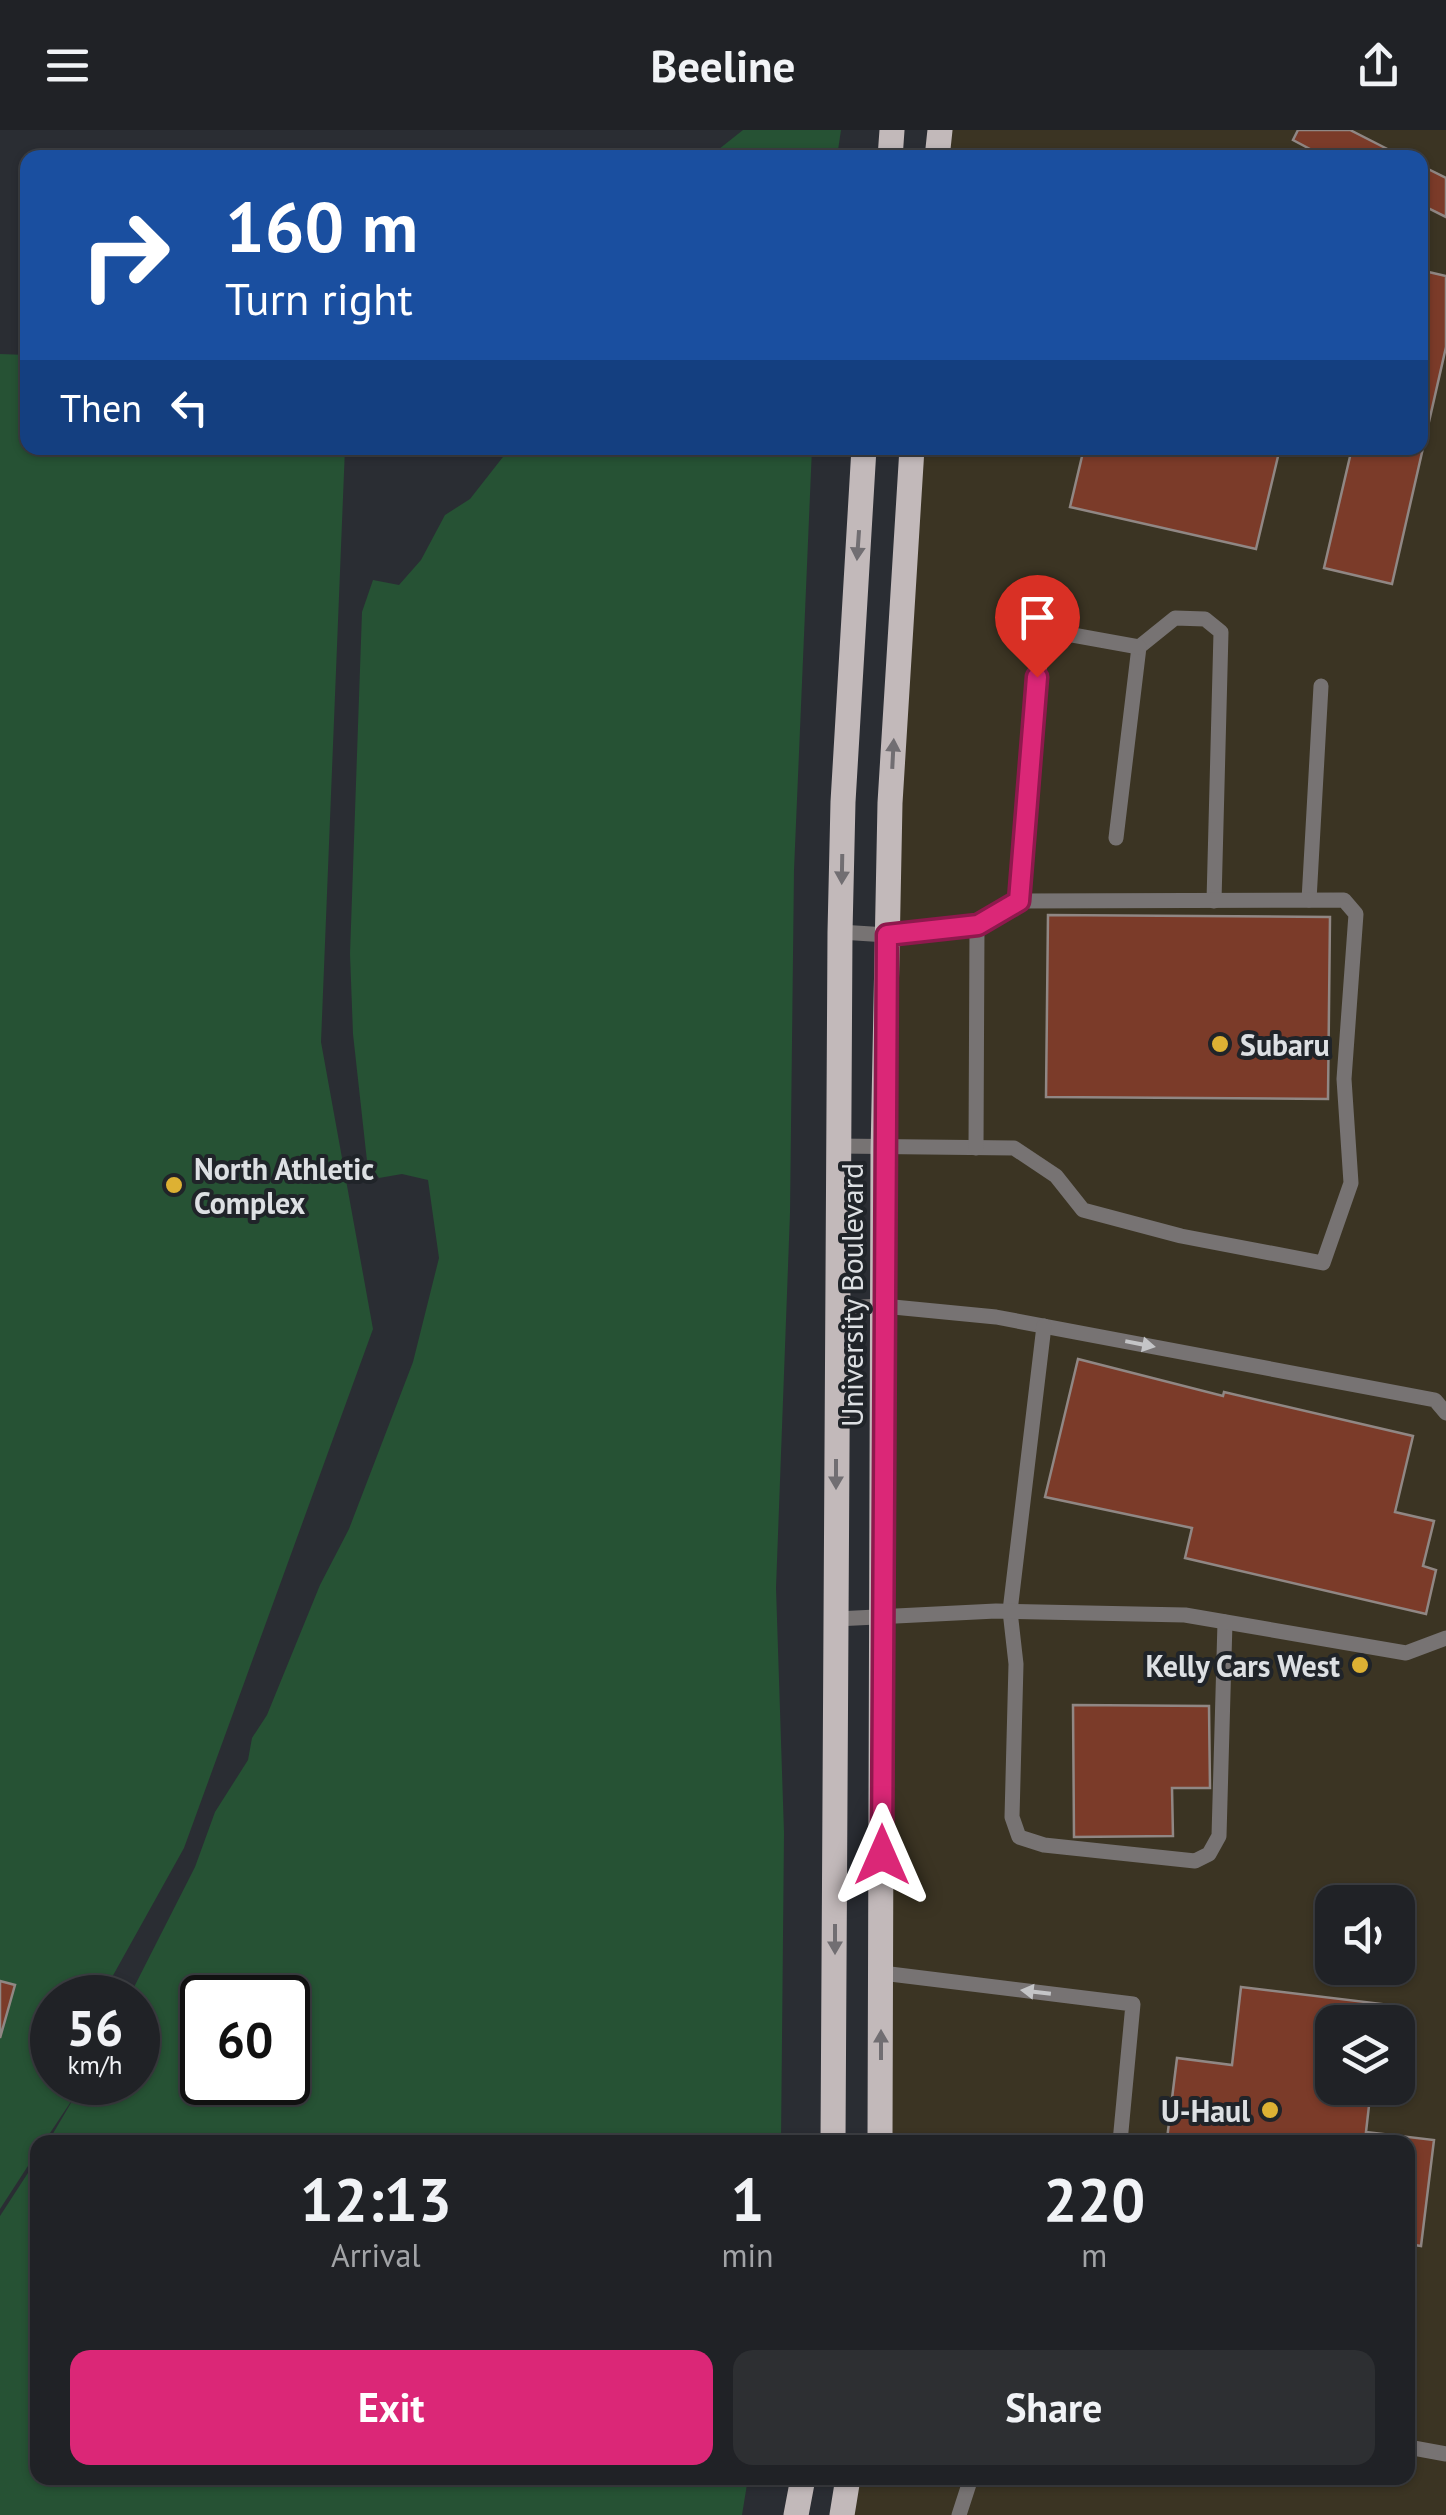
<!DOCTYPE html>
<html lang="en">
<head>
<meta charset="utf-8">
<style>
  body { margin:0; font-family:"PT Sans",sans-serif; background:#2d2f32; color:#f1f3f6; height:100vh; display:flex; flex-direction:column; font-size:38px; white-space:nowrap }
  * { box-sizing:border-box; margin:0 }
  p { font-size:32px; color:#a2a4a7 }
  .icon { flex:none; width:55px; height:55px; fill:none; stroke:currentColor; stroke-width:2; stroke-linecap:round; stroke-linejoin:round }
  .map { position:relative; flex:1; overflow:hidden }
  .details { position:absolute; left:30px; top:2005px; width:1385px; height:350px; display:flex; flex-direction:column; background:#202226; border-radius:20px; box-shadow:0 2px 8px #0004,0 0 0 2px #3d3f43 }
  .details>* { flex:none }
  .hud { position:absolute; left:20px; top:20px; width:1408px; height:305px; border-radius:20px; box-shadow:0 2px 8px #0004,0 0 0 2px #3d3f43; background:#1a4fa0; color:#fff; overflow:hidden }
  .buttons { position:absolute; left:1315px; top:1755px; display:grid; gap:20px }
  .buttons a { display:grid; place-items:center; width:100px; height:100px; border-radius:20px; background:#202226; box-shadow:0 2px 8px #0004,0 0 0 2px #3d3f43; font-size:50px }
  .speed { position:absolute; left:30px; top:1845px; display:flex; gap:20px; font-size:50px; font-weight:700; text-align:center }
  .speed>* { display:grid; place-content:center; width:130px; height:130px; border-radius:50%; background:#202226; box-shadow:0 2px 8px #0004,0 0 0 2px #3d3f43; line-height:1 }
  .speed small { font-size:25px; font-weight:400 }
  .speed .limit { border:5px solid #111; border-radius:15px; background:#fff; color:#111 }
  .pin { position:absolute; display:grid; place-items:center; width:85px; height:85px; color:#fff; margin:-102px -42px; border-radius:50% 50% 50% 0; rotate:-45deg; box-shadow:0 0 10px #0007 }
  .pin .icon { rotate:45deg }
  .me { position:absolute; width:110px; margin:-55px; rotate:0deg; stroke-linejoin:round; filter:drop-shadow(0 0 8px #0008) }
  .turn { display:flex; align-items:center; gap:35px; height:210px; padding:0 40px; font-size:45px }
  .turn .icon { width:130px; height:130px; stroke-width:2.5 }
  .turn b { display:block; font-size:70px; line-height:85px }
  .then { display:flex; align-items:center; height:95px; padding:0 40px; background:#0003; gap:20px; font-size:38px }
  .eta { display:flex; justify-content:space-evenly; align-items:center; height:170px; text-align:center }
  .eta b { font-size:60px; font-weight:700; line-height:70px }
  .cta { display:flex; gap:20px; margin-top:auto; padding:20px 40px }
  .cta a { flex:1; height:115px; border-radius:20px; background:#db2777; color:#fff; font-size:40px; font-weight:700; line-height:115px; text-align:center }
  .cta a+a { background:#2d2f32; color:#f1f3f6 }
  header { display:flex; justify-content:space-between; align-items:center; height:130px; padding:0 40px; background:#202226; font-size:45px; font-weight:700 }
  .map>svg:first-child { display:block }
  .commercial { fill:#3b3423; fill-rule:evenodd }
  .green { fill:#265234; fill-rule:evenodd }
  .building { fill:#7b3b29; stroke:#908784; stroke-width:2.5 }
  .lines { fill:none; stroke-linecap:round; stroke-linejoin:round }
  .lane { stroke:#777373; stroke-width:15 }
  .primary { stroke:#c2b9ba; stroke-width:25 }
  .oneway { fill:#716e72 }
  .oneway2 { fill:#c4c5c7 }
  .route-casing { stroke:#8e194d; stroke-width:25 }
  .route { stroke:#db2777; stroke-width:18 }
  .poi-dot { fill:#ddb133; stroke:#202429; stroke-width:4 }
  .labels { text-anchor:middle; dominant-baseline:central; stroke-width:8; stroke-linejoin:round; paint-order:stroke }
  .poi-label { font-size:30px; font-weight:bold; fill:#dde0e3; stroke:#202429; text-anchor:start }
  .street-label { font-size:30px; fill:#dde0e3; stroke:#202429 }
</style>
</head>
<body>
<header><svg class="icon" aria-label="menu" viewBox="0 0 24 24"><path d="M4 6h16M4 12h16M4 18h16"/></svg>Beeline<svg class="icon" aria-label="share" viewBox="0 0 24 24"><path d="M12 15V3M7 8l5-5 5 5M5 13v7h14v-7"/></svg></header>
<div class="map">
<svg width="1446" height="2385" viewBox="0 0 1446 2385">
  <rect width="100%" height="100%" fill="#2a2d33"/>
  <path class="commercial" d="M940,0H1446V2385H842L848,2348H1408V2012H880L883,1176L912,318H1420V28L937,27ZM1332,1772H1398V1838H1332ZM1332,1892H1398V1958H1332Z"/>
  <g class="green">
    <polygon points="743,0 841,0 837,27 709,27"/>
    <path d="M0,224L27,225L28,318H345L321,912L373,1199L184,1718L101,1867L52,1868V1952H138V1868L129,1867L195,1737L215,1682L248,1630L252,1608L267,1585L320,1455L349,1399L413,1232L439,1128L428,1050L402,1044L379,1048L367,1031L353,904L350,824L362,482L373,450L399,455L421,430L445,385L470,369L510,318H812L794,740L790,1083L776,1458L784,1703L781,2012H48L78,1961L44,2012H38L37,2022L0,2079ZM202,1868H288V1952H202Z"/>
    <polygon points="37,2029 38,2348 748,2348 742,2385 0,2385 0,2086"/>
  </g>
  <g class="building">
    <polygon points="1298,0 1350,0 1405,28 1327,28 1293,10"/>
    <polygon points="1420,35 1446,48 1446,87 1420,74"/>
    <polygon points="1420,140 1446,146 1446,217 1392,454 1324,438 1352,318 1420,318"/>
    <polygon points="1084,318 1280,318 1256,419 1070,377"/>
    <polygon points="1048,785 1330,787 1328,969 1046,967"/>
    <polygon points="1078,1229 1223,1266 1224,1262 1413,1306 1395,1382 1434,1391 1423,1436 1436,1440 1426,1484 1185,1428 1192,1398 1045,1367"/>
    <polygon points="1073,1575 1209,1576 1210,1658 1172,1658 1173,1706 1074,1707"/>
    <polygon points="0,1851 15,1855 0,1908"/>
    <polygon points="1241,1857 1382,1874 1380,1892 1332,1892 1332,1958 1371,1958 1366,2002 1434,2010 1421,2116 1408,2114 1408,2012 1167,2009 1177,1928 1232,1935"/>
  </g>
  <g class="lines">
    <g class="lane">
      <polyline points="1116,708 1139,517 1175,488 1205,489 1221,502 1214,771"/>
      <polyline points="1309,770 1321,556"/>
      <polyline points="1019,771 1041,520 1051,506 1067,504 1139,517"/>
      <polyline points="837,1016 1014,1018 1056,1046 1083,1080 1181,1106 1323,1133 1351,1053 1344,949 1356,784 1344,770 1019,771 977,795 887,805 840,802"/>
      <polyline points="976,1018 977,795"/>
      <polyline points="836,1178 883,1176 996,1187 1435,1270 1446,1283"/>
      <polyline points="1044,1196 1010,1481 1016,1534 1012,1687 1019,1707 1044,1715 1195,1731 1209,1724 1219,1706 1225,1492"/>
      <polyline points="836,1489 996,1481 1185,1485 1406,1523 1446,1508"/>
      <polyline points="882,1843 1133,1874 1120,2012"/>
      <polyline points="1408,2317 1446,2324"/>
      <polyline points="959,2385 971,2348"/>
    </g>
    <g class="primary">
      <polyline points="890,28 892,0"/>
      <polyline points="937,28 940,0"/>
      <polyline points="833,2012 840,802 843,672 864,318"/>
      <polyline points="880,2012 883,1024 890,673 912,318"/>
      <polyline points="796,2385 803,2348"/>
      <polyline points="842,2385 848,2348"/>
    </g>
  </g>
  <defs><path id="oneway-solid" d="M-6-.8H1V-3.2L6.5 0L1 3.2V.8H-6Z" transform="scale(2.5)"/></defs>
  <g class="oneway">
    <use href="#oneway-solid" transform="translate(858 415) rotate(94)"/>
    <use href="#oneway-solid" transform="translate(893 624) rotate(-87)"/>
    <use href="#oneway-solid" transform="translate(842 739) rotate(91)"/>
    <use href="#oneway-solid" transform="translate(836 1344) rotate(90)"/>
    <use href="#oneway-solid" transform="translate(835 1809) rotate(90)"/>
    <use href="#oneway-solid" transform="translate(881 1915) rotate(-90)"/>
  </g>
  <g class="oneway2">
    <use href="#oneway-solid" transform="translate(1140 1214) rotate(11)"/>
    <use href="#oneway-solid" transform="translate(1036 1862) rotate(-173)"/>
  </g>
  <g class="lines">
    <defs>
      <polyline id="route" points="882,1725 887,805 978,795 1019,771 1037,547"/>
    </defs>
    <use href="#route" class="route-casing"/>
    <use href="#route" class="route"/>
  </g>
  <g class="poi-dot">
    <circle cx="1220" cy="914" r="10"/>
    <circle cx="174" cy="1055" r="10"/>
    <circle cx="1360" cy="1535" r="10"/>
    <circle cx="1270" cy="1980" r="10"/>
  </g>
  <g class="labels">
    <g class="poi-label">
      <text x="1240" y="914">Subaru</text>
      <text x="194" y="1038">North Athletic<tspan x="194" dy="34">Complex</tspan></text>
      <text x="1340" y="1535" text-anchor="end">Kelly Cars West</text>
      <text x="1250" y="1980" text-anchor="end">U-Haul</text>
    </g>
    <g class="street-label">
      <text transform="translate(851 1165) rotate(-90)">University Boulevard</text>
    </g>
  </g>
</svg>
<div class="buttons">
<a><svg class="icon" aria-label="sound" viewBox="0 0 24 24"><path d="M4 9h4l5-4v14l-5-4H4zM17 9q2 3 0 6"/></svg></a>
<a><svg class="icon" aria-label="layers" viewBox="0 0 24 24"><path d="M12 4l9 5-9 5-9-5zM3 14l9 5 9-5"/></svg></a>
</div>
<div class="speed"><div>56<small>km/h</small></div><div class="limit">60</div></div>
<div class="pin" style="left:1037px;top:547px;background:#d93025"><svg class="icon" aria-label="arrive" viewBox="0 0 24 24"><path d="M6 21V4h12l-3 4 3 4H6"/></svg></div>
<svg class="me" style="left:882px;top:1725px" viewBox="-20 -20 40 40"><path d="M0-17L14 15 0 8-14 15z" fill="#db2777" stroke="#fff" stroke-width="4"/></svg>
<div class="hud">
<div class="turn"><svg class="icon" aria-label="right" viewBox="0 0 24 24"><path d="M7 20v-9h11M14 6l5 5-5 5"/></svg><div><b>160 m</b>Turn right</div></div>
<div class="then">Then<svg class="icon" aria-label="left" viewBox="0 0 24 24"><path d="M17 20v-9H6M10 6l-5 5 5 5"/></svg></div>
</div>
<section class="details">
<div class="eta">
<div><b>12:13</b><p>Arrival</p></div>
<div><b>1</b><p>min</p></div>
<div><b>220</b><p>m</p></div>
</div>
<div class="cta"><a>Exit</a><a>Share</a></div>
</section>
</div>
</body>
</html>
